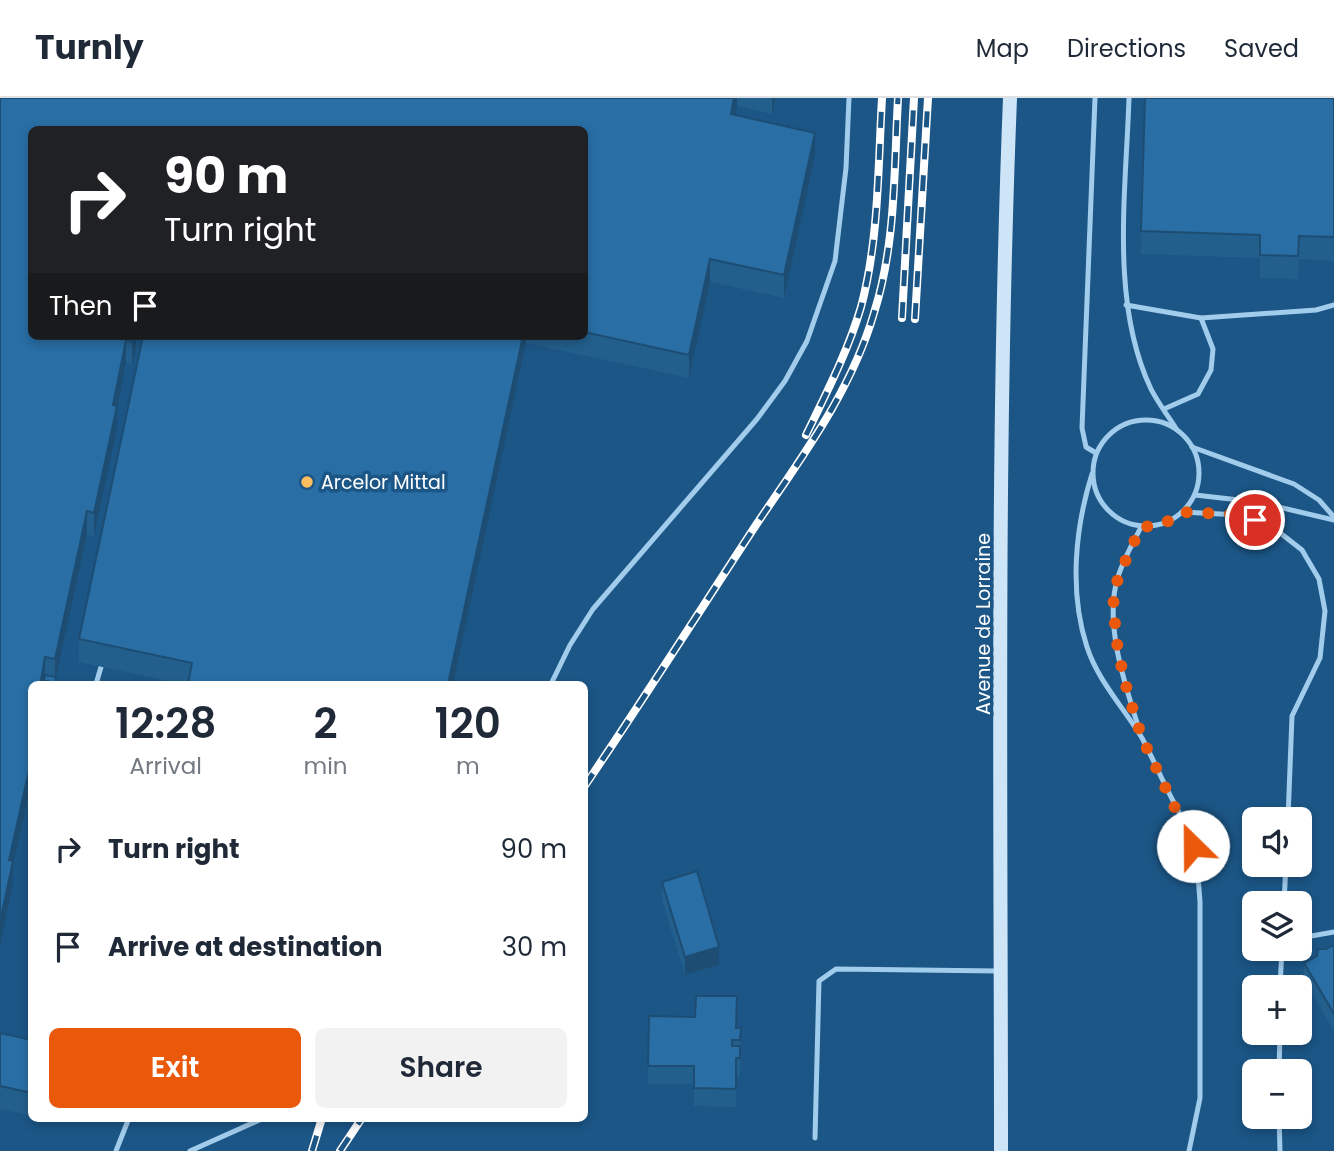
<!DOCTYPE html>
<html lang="en">
<head>
<meta charset="utf-8">
<style>
  body { margin:0; font-family:Poppins,sans-serif; background:#f2f2f3; color:#1f2937; height:100vh; display:flex; flex-direction:column; font-size:26px; white-space:nowrap }
  * { box-sizing:border-box; margin:0 }
  p { font-size:23px; color:#747a83 }
  .icon { flex:none; width:38px; height:38px; fill:none; stroke:currentColor; stroke-width:2; stroke-linecap:round; stroke-linejoin:round }
  .map { position:relative; flex:1; overflow:hidden }
  .sheet { position:absolute; left:28px; top:583px; width:560px; height:441px; display:flex; flex-direction:column; background:#fff; border-radius:10px; box-shadow:0 4px 10px #0003 }
  .sheet>* { flex:none }
  .top-card { position:absolute; left:28px; top:28px; width:560px; height:214px; border-radius:10px; box-shadow:0 4px 10px #0003; background:#202124; color:#fff; overflow:hidden }
  .buttons { position:absolute; left:1242px; top:709px; display:grid; gap:14px }
  .buttons a { display:grid; place-items:center; width:70px; height:70px; border-radius:10px; background:#fff; box-shadow:0 4px 10px #0003; font-size:35px }
  .pin { position:absolute; display:grid; place-items:center; width:60px; height:60px; color:#fff; margin:-30px; border:4px solid #fff; border-radius:50%; box-shadow:0 2px 7px #0007 }
  .me { position:absolute; width:77px; margin:-38px; rotate:337deg; stroke-linejoin:round; filter:drop-shadow(0 0 5px #0008) }
  .turn { display:flex; align-items:center; gap:24px; height:147px; padding:0 21px; font-size:32px }
  .turn .icon { width:91px; height:91px; stroke-width:2.5 }
  .turn b { display:block; font-size:49px; line-height:60px }
  .then { display:flex; align-items:center; height:66px; padding:0 21px; background:#0003; gap:14px; font-size:26px }
  .eta { display:flex; justify-content:space-evenly; align-items:center; height:119px; text-align:center }
  .eta b { font-size:42px; font-weight:600; line-height:49px }
  .cta { display:flex; gap:14px; margin-top:auto; padding:14px 21px }
  .cta a { flex:1; height:80px; border-radius:10px; background:#ea580c; color:#fff; font-size:28px; font-weight:600; line-height:80px; text-align:center }
  .cta a+a { background:#f2f2f3; color:#1f2937 }
  ul { padding:0; list-style:none }
  li { display:flex; align-items:center; gap:21px; height:98px; padding:0 21px }
  li div { flex:1 }
  li b { display:block; font-size:26px }
  li em { font-style:normal }
  header { display:flex; align-items:center; gap:42px; box-sizing:border-box; height:98px; padding:0 35px; background:#fff; border-bottom:2px solid #e0e1e3 }
  header strong { font-size:33px }
  nav { display:flex; gap:38px; margin-inline-start:auto; font-size:24px }
  .map>svg:first-child { display:block }
  .lines { fill:none; stroke-linecap:round; stroke-linejoin:round }
  .service { stroke:#a2ccec; stroke-width:5 }
  .secondary { stroke:#cee5f8; stroke-width:14 }
  .rail-casing { stroke:#fff; stroke-width:8 }
  .rail { stroke:#1b5686; stroke-width:5; stroke-dasharray:16; stroke-linecap:butt }
  .wall { fill:#235f8d }
  .shaded-wall { fill:#1d4d73 }
  .building { fill:#296ea4; stroke:#1d4d73; stroke-width:2 }
  .route { stroke:#ea580c; stroke-width:12; stroke-dasharray:0 21.6 }
  .poi-dot { fill:#fdbd5e; stroke:#1b5686; stroke-width:2.5 }
  .labels { text-anchor:middle; dominant-baseline:central; stroke-width:7; stroke-linejoin:round; paint-order:stroke }
  .poi-label { font-size:19px; fill:#fff; stroke:#1b5686; text-anchor:start }
  .street-label { font-size:19px; fill:#fff; stroke:#1b5686 }
</style>
</head>
<body>
<header>
<strong>Turnly</strong>
<nav><a>Map</a><a>Directions</a><a>Saved</a></nav>
</header>
<div class="map">
<svg width="1334" height="1053" viewBox="0 0 1334 1053">
  <rect width="100%" height="100%" fill="#1b5686"/>
  <g class="lines">
    <g class="service">
      <polyline points="1095,0 1082,330 1086,349 1096,355"/>
      <path d="M1129,0C1126,94 1110,205 1151,291C1158,305 1169,319 1177,332"/>
      <polyline points="1126,207 1201,220 1316,212 1334,207"/>
      <polyline points="1164,311 1198,296 1211,272 1213,251 1201,220"/>
      <circle cx="1146" cy="375" r="53"/>
      <polyline points="1192,349 1294,386 1319,402 1334,419"/>
      <path d="M1092,376C1075,430 1069,494 1087,549C1098,583 1124,610 1142,640C1151,657 1159,675 1168,693C1177,711 1189,731 1193,751C1197,768 1199,786 1200,804V1000L1189,1053"/>
      <polyline points="1195,397 1257,404 1334,422"/>
      <polyline points="1182,414 1239,417 1270,427 1302,452 1319,481 1325,513 1320,560 1292,618 1288,721"/>
      <polyline points="96,586 101,569"/>
      <polyline points="551,586 570,547 593,511 757,321 785,283 807,243 835,163 846,70 849,0"/>
      <path d="M1140,634C1126,590 1103,525 1118,479C1123,462 1133,445 1141,429"/>
      <polyline points="1284,805 1286,766"/>
      <polyline points="1300,840 1334,834"/>
      <polyline points="1280,889 1282,850"/>
      <polyline points="1279,973 1280,934"/>
      <polyline points="1279,1018 1280,1053"/>
      <polyline points="815,1040 819,883 836,871 998,873"/>
      <polyline points="116,1053 129,1020"/>
      <polyline points="190,1053 264,1020"/>
    </g>
    <path class="secondary" d="M1001,1053C1001,702 996,351 1010,0"/>
    <defs>
      <g id="rail">
        <polyline points="902,220 914,0"/>
        <polyline points="915,221 928,0"/>
        <path d="M806,337C826,296 848,253 861,209C879,142 878,69 882,0"/>
        <path d="M584,689C643,602 699,514 756,427C801,360 851,294 874,215C896,146 894,72 898,0"/>
        <polyline points="312,1053 322,1020"/>
        <polyline points="340,1053 362,1020"/>
      </g>
    </defs>
    <use href="#rail" class="rail-casing"/>
    <use href="#rail" class="rail"/>
  </g>
  <g class="wall">
    <polygon points="0,0 776,0 772,16 737,8 735,17 815,58 784,200 710,184 689,280 526,245 453,586 182,586 79,564 79,541 143,238 584,238 584,32 32,32 136,238 136,252 132,267 126,265 117,311 117,331 94,438 87,437 56,579 32,586 32,682 13,768 13,786 0,847"/>
    <polygon points="1334,0 1334,163 1299,161 1298,181 1260,180 1260,160 1141,156 1141,133"/>
    <polygon points="662,784 719,867 685,877 662,802"/>
    <polygon points="1334,847 1334,933 1304,883 1304,865"/>
    <polygon points="649,918 741,930 740,978 736,978 736,1009 694,1008 694,986 648,986"/>
    <polygon points="0,935 32,942 32,1018 0,1011"/>
  </g>
  <g class="shaded-wall">
    <polygon points="734,0 737,0 737,8 731,40 731,16"/>
    <polygon points="772,0 776,0 772,16"/>
    <polygon points="815,35 815,58 784,200 784,177"/>
    <polygon points="710,161 710,184 689,280 689,257"/>
    <polygon points="134,238 136,238 136,252 132,267 132,244"/>
    <polygon points="523,238 526,238 526,245 453,586 448,586"/>
    <polygon points="126,242 126,265 117,311 117,331 94,438 94,415 113,307"/>
    <polygon points="87,413 87,437 56,579 56,586 55,586 55,561"/>
    <polygon points="45,559 45,583 41,582"/>
    <polygon points="32,659 32,682 13,768 13,786 0,847 0,824 9,762"/>
    <polygon points="719,849 719,867 685,877 685,859"/>
  </g>
  <g class="building">
    <polygon points="0,0 734,0 731,16 815,35 784,177 710,161 689,257 584,234 584,32 32,32 32,238 134,238 132,244 126,242 113,307 117,308 94,415 87,413 55,561 45,559 41,582 48,583 47,586 32,586 32,659 9,762 13,763 0,824"/>
    <polygon points="1145,0 1334,0 1334,139 1299,138 1298,158 1260,157 1260,137 1141,133"/>
    <polygon points="143,238 523,238 448,586 188,586 192,565 79,541"/>
    <polygon points="45,577 56,579 55,586 48,586 48,583 44,583"/>
    <polygon points="697,773 719,849 685,859 662,784"/>
    <polygon points="1334,847 1334,916 1304,865 1317,858 1318,851 1326,851"/>
    <polygon points="696,898 737,898 736,930 741,930 740,942 732,942 732,948 740,948 740,960 736,960 736,991 694,990 694,968 648,968 649,918 695,919"/>
    <polygon points="0,935 32,942 32,995 0,988"/>
  </g>
  <g class="lines">
    <path class="route" d="M1193,748L1142,640L1128,596L1118,554L1113,507L1118,479L1141,429C1157,428 1169,425 1182,414L1240,417L1255,422"/>
  </g>
  <circle class="poi-dot" cx="307" cy="384" r="7"/>
  <g class="labels">
    <g class="poi-label">
      <text x="321" y="384">Arcelor Mittal</text>
    </g>
    <g class="street-label">
      <text transform="translate(983 526) rotate(-90)">Avenue de Lorraine</text>
    </g>
  </g>
</svg>
<div class="buttons">
<a><svg class="icon" aria-label="sound" viewBox="0 0 24 24"><path d="M4 9h4l5-4v14l-5-4H4zM17 9q2 3 0 6"/></svg></a>
<a><svg class="icon" aria-label="layers" viewBox="0 0 24 24"><path d="M12 4l9 5-9 5-9-5zM3 14l9 5 9-5"/></svg></a>
<a>+</a>
<a>−</a>
</div>
<div class="pin" style="left:1255px;top:422px;background:#d93025"><svg class="icon" aria-label="arrive" viewBox="0 0 24 24"><path d="M6 21V4h12l-3 4 3 4H6"/></svg></div>
<svg class="me" style="left:1193px;top:748px" viewBox="-20 -20 40 40"><circle r="19" fill="#fff"/><path d="M0-13L10 11 0 6-10 11z" fill="#ea580c"/></svg>
<div class="top-card">
<div class="turn"><svg class="icon" aria-label="right" viewBox="0 0 24 24"><path d="M7 20v-9h11M14 6l5 5-5 5"/></svg><div><b>90 m</b>Turn right</div></div>
<div class="then">Then<svg class="icon" aria-label="arrive" viewBox="0 0 24 24"><path d="M6 21V4h12l-3 4 3 4H6"/></svg></div>
</div>
<section class="sheet">
<div class="eta">
<div><b>12:28</b><p>Arrival</p></div>
<div><b>2</b><p>min</p></div>
<div><b>120</b><p>m</p></div>
</div>
<ul>
<li><svg class="icon" aria-label="right" viewBox="0 0 24 24"><path d="M7 20v-9h11M14 6l5 5-5 5"/></svg><div><b>Turn right</b></div><em>90 m</em></li>
<li><svg class="icon" aria-label="arrive" viewBox="0 0 24 24"><path d="M6 21V4h12l-3 4 3 4H6"/></svg><div><b>Arrive at destination</b></div><em>30 m</em></li>
</ul>
<div class="cta"><a>Exit</a><a>Share</a></div>
</section>
</div>
</body>
</html>
